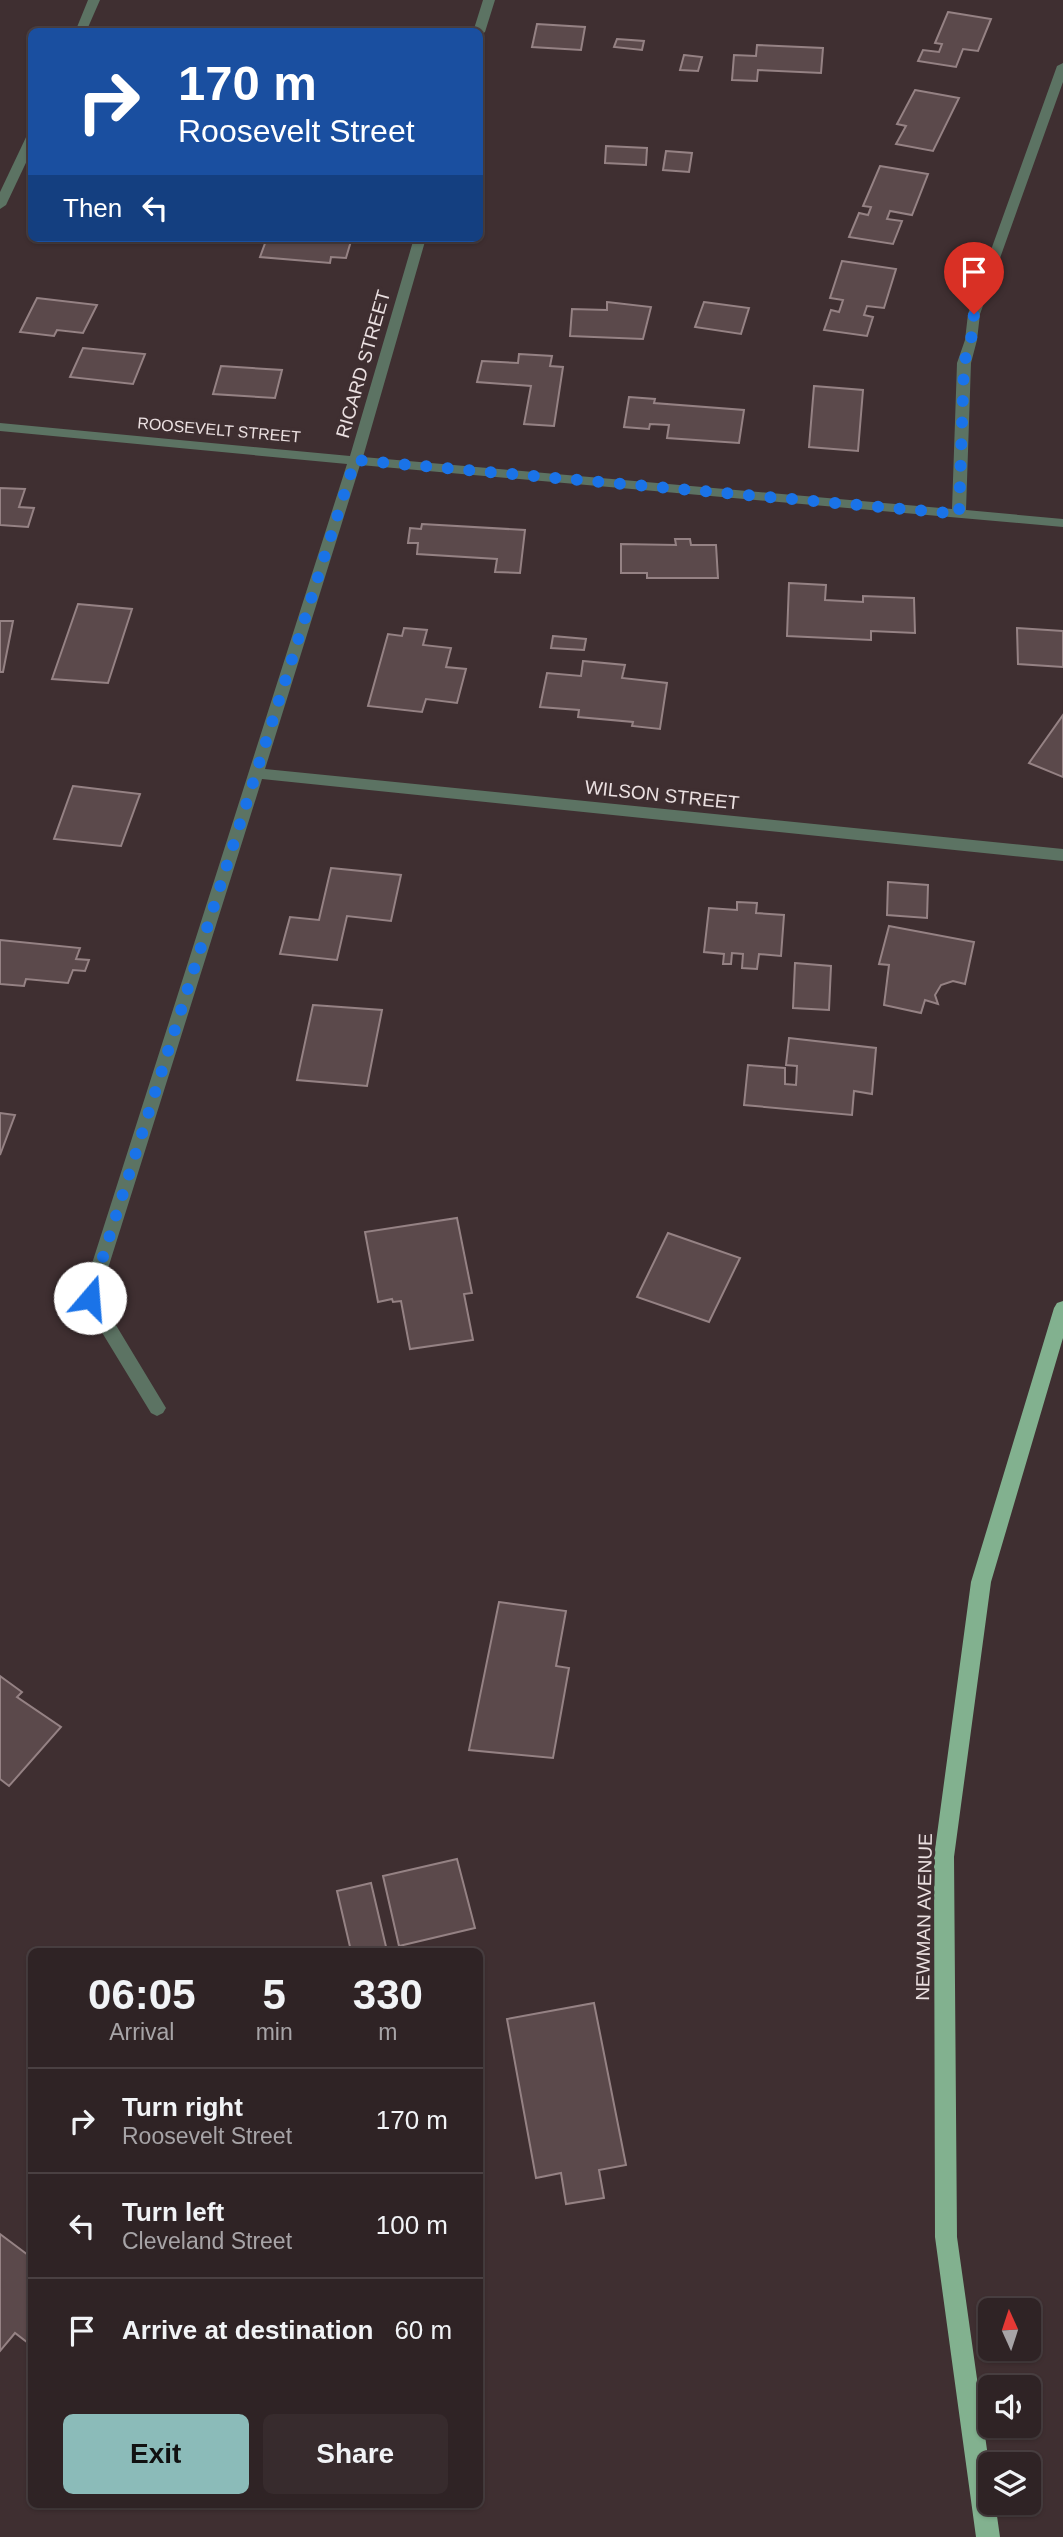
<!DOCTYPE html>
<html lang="en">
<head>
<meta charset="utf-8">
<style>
  body { margin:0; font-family:Arial,sans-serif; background:#372b2d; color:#f1f3f6; height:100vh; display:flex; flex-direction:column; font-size:26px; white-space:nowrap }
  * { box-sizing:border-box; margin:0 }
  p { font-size:23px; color:#a7a4a7 }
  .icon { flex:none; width:38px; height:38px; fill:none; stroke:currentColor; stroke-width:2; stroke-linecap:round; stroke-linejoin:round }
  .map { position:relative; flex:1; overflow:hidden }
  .panel { position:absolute; left:28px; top:1948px; width:455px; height:560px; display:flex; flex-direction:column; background:#2f2325; border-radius:10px; box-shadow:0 2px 5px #0004,0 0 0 2px #4a4042 }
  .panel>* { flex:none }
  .hud { position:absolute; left:28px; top:28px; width:455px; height:214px; border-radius:10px; box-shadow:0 2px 5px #0004,0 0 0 2px #4a4042; background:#1a4fa0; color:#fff; overflow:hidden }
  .needle { width:46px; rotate:357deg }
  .fabs { position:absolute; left:978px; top:2298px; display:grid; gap:14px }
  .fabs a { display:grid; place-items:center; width:63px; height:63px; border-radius:10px; background:#2f2325; box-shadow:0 2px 5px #0004,0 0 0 2px #4a4042; font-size:35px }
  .pin { position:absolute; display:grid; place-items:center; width:60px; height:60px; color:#fff; margin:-72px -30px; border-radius:50% 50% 50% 0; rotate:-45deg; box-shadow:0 0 7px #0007 }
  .pin .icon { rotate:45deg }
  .me { position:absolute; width:77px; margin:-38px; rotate:18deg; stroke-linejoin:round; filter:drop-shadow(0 0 5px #0008) }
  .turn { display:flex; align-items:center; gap:24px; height:147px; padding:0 35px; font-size:32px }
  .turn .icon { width:91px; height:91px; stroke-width:2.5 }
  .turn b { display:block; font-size:49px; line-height:60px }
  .then { display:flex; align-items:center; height:66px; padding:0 35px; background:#0003; gap:14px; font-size:26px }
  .eta { display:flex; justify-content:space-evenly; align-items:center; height:119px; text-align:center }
  .eta b { font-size:42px; font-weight:800; line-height:49px }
  .primary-button { display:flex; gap:14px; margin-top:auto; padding:14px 35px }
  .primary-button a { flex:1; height:80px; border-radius:10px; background:#8bbbb9; color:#111; font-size:28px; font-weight:800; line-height:80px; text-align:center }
  .primary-button a+a { background:#372b2d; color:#f1f3f6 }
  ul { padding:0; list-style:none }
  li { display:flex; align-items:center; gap:21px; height:105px; padding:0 35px; border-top:2px solid #4a4042 }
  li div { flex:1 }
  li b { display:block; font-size:26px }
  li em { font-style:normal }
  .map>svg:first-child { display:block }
  .building { fill:#5b494b; stroke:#958284; stroke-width:2 }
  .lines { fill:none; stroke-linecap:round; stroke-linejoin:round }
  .minor { fill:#5c7363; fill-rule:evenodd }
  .major { fill:#82b18f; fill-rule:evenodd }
  .route { stroke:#1a73e8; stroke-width:12; stroke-dasharray:0 21.6 }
  .labels { text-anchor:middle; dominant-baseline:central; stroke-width:7; stroke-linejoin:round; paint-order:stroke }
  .far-street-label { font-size:16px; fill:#ebe0e1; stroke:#3f2f31 }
  .street-label { font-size:19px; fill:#ebe0e1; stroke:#3f2f31 }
</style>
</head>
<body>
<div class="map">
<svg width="1063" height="2537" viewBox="0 0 1063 2537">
  <rect width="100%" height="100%" fill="#3f2f31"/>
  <g class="building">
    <polygon points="948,12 991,19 978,51 963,49 956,67 918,61 923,50 939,52 942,44 935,43"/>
    <polygon points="537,24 585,27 581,50 532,47"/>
    <polygon points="617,39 644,41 642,50 614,47"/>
    <polygon points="757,45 823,48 821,73 758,70 757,81 732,80 734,55 756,56"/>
    <polygon points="684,55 702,57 698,71 680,70"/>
    <polygon points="915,90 959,98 933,151 896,144 906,126 897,124"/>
    <polygon points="606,146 647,148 646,165 605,163"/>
    <polygon points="666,151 692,153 689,172 663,170"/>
    <polygon points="880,166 928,174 912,215 890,211 887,219 902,221 893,244 849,237 859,213 868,215 871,207 863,206"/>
    <polygon points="267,238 335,238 351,241 346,258 331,257 330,263 260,257"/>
    <polygon points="842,261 896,269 884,308 867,306 864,315 873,317 867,336 824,330 831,310 839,312 843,300 830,298"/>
    <polygon points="37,298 97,305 83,333 57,330 54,336 20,332"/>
    <polygon points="607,302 651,307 643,339 570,336 572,309 607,310"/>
    <polygon points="704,302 749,308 741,334 695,327"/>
    <polygon points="83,348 145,354 133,384 70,377"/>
    <polygon points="519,354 552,356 550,366 563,367 554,426 524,424 531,386 477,382 482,361 518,363"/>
    <polygon points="221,366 282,370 275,398 213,394"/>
    <polygon points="814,386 863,390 858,451 809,447"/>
    <polygon points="629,397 655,399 654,403 744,410 739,443 667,438 669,425 650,424 649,429 624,427"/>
    <polygon points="0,488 25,489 19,507 34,508 28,527 0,525"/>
    <polygon points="422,524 525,530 520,573 495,572 497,559 417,554 418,543 408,543 410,528 421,529"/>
    <polygon points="675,539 690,539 691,545 716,545 718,578 647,578 647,573 621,573 621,544 676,545"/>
    <polygon points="789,583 826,585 825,600 863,602 863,596 914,598 915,633 871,631 871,640 787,636"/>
    <polygon points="78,604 132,609 108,683 52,679"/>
    <polygon points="0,621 13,621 3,672 0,672"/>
    <polygon points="404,628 427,630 423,645 451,648 446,667 466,669 457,703 426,699 422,712 368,706 388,634 402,636"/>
    <polygon points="1017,628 1063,631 1063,667 1018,664"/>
    <polygon points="553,636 586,639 584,650 551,648"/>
    <polygon points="583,661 625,665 622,678 667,683 660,729 632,726 633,722 578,717 579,710 540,707 547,673 581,676"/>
    <polygon points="1063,715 1063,777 1029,763"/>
    <polygon points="73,786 140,794 121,846 54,839"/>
    <polygon points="331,868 401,875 391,921 347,916 337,960 280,954 290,917 319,920"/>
    <polygon points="888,882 928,885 927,918 887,915"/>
    <polygon points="737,902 757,903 756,913 784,915 781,956 759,954 757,969 742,968 743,954 732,953 731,964 723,964 724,954 704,952 709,908 737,910"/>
    <polygon points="889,926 974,942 965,984 953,981 941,985 935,995 938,1004 925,1000 921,1013 884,1005 889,965 879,964"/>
    <polygon points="0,940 80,948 76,959 89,960 85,971 73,970 68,983 26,979 24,986 0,984"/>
    <polygon points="795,963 831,966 829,1010 793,1008"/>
    <polygon points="313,1005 382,1010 367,1086 297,1080"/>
    <polygon points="789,1038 876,1048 872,1094 854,1091 852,1115 744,1105 748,1065 785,1068 785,1084 796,1085 797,1066 786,1065"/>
    <polygon points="0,1113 15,1115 0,1155"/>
    <polygon points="457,1218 472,1293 464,1294 473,1340 410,1349 401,1301 393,1302 392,1299 378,1302 365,1232"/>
    <polygon points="668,1233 740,1258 709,1322 637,1297"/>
    <polygon points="499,1602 566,1611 556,1666 569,1668 553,1758 469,1750"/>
    <polygon points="0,1676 22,1692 17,1697 61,1727 9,1786 0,1779"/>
    <polygon points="457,1859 475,1928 399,1946 383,1876"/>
    <polygon points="371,1883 387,1951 351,1951 337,1891"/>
    <polygon points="594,2003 626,2165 599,2170 604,2198 566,2204 561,2173 536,2178 507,2019"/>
    <polygon points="0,2234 32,2258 32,2346 15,2333 0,2351"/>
  </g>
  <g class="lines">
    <g class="minor">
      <polygon points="88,0 100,0 86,32 75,32"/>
      <polygon points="483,0 495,0 485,32 480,35 480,32 473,32"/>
      <polygon points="1063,63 1063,82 980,314 977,340 971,363 966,510 1063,519 1063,527 360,465 265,769 1063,849 1063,861 262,779 99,1297 166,1408 163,1413 157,1416 151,1413 81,1298 347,464 0,431 0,423 350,456 414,238 426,238 363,457 952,509 957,363 965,340 968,314 1057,66"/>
      <polygon points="28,133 32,133 32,150 6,205 0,209 0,192"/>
    </g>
    <polygon class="major" points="1063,1301 1063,1338 991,1582 954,1857 957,2237 990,2471 990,2502 995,2502 1000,2537 976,2537 935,2237 934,1857 971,1582 1054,1308 1057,1303"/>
  </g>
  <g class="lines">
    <polyline class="route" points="90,1298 355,460 959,514 964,363 971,340 974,314"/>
  </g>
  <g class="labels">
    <g class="far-street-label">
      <text transform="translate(219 430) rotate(5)">ROOSEVELT STREET</text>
    </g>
    <g class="street-label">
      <text transform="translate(363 364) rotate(-74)">RICARD STREET</text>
      <text transform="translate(662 795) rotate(6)">WILSON STREET</text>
      <text transform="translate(924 1917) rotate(-89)">NEWMAN AVENUE</text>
    </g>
  </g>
</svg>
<div class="fabs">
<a><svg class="needle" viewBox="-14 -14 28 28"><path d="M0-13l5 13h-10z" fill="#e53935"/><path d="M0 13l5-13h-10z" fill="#a7a4a7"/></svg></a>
<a><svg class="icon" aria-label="sound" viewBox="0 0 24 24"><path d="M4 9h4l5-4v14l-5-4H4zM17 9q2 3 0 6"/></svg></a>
<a><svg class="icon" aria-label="layers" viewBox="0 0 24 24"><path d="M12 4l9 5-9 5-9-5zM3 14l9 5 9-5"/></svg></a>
</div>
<div class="pin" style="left:974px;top:314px;background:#d93025"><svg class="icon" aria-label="arrive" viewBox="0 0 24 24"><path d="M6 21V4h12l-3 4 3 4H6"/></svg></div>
<svg class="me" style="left:90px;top:1298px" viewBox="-20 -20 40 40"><circle r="19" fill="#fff"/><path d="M0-13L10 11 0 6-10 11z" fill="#1a73e8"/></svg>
<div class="hud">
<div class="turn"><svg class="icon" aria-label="right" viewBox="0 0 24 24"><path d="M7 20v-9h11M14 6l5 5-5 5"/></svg><div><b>170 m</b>Roosevelt Street</div></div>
<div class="then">Then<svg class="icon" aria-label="left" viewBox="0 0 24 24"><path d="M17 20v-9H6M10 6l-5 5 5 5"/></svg></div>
</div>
<section class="panel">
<div class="eta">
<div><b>06:05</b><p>Arrival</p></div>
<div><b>5</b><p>min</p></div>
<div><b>330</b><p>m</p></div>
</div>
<ul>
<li><svg class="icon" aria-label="right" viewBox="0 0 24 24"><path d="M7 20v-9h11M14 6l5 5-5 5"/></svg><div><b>Turn right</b><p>Roosevelt Street</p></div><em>170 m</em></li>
<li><svg class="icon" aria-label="left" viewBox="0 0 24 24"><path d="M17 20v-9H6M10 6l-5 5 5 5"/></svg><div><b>Turn left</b><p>Cleveland Street</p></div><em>100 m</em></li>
<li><svg class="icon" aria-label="arrive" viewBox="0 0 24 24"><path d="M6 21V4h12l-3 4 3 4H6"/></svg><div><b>Arrive at destination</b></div><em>60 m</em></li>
</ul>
<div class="primary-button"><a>Exit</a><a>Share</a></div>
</section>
</div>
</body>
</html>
